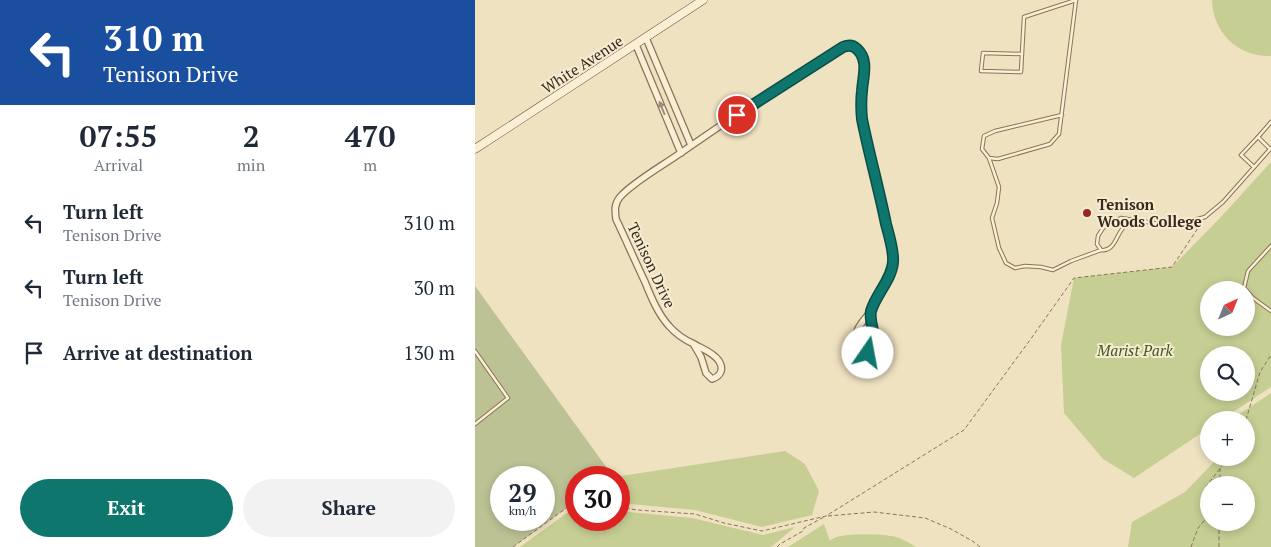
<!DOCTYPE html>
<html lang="en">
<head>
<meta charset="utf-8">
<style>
  body { margin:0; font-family:"PT Serif",serif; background:#f2f2f3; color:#1f2937; height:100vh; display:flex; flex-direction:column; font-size:19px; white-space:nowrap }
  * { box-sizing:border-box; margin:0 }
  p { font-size:16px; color:#747a83 }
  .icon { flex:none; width:28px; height:28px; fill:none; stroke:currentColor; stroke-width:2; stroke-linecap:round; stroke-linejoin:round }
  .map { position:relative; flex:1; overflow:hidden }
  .drawer { display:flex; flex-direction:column; background:#fff; width:475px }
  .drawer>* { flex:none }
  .banner { background:#1a4fa0; color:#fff; overflow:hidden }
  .needle { width:32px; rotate:43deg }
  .buttons { position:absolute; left:725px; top:281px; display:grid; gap:10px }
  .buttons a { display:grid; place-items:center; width:55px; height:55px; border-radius:50%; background:#fff; box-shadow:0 2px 8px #0003; font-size:25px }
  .speed { position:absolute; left:15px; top:466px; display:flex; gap:10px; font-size:25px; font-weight:700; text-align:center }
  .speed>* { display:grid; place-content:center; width:65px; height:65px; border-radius:50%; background:#fff; box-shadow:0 2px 8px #0003; line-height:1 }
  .speed small { font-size:12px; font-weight:400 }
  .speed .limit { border:8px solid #d22; background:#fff; color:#111 }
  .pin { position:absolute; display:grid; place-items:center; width:42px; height:42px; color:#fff; margin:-21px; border:2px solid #fff; border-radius:50%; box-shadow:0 1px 5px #0007 }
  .me { position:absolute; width:55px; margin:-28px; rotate:12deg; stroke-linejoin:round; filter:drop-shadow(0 0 4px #0008) }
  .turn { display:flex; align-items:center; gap:18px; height:105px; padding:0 20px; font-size:22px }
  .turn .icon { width:65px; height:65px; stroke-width:2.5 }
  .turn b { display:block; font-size:35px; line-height:42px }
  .eta { display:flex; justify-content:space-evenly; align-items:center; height:85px; text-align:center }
  .eta b { font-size:30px; font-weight:700; line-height:35px }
  .primary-button { display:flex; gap:10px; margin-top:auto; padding:10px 20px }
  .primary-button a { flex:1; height:58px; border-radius:30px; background:#0f766e; color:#fff; font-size:20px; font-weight:700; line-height:58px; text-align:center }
  .primary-button a+a { background:#f2f2f3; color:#1f2937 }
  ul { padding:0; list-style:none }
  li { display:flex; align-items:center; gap:15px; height:65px; padding:0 20px }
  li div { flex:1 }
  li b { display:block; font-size:19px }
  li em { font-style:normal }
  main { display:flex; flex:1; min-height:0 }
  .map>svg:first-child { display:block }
  .green { fill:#c6ce94; fill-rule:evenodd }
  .cemetery { fill:#bcc294; fill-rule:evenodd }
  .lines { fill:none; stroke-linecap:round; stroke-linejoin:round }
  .service-casing { stroke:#897358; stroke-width:4.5 }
  .minor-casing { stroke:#897358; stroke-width:8 }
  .secondary-casing { stroke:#6b543b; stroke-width:9 }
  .path { stroke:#897358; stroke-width:1; stroke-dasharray:4 2.5; stroke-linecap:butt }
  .service { stroke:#faefd4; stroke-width:2.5 }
  .minor { stroke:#faefd4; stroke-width:5.5 }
  .secondary { stroke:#faefd4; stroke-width:8 }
  .oneway { fill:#998c78 }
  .route-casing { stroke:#0a4d48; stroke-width:12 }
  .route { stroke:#0f766e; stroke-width:9 }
  .poi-dot { fill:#9a2726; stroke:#f6ecd1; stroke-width:2 }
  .labels { text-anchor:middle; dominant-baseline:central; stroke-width:4; stroke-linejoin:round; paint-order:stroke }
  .street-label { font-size:15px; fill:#382a1d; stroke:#f6ecd1 }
  .poi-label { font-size:15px; font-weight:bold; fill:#382a1d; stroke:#f6ecd1; text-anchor:start }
  .park-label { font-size:15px; font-style:italic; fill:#485523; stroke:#f6ecd1 }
</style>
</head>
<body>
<main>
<section class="drawer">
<div class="banner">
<div class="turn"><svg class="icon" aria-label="left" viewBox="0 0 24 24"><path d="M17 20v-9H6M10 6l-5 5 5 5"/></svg><div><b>310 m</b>Tenison Drive</div></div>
</div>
<div class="eta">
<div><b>07:55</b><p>Arrival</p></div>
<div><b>2</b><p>min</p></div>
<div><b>470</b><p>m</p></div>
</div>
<ul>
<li><svg class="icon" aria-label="left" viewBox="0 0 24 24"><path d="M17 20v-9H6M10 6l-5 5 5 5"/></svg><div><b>Turn left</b><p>Tenison Drive</p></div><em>310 m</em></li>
<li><svg class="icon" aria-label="left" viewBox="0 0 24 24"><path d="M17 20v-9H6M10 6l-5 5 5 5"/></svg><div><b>Turn left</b><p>Tenison Drive</p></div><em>30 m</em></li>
<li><svg class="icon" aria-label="arrive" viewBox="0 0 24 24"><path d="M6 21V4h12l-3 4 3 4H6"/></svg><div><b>Arrive at destination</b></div><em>130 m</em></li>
</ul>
<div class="primary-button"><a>Exit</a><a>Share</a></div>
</section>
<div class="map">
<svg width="796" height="547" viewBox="0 0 796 547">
  <rect width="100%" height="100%" fill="#efe2c1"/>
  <g class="green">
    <path d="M737,0H796V56C763,57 738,33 737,0Z"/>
    <path d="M796,162V387L746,420H734V428L659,478L628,459L589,413L586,345L599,278L697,267L745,218ZM734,290H771V328H734ZM734,355H771V392H734Z"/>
    <path d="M796,393V547H653L657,522L710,492L738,463L741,458H771V420H760L763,415ZM734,485H771V522H734Z"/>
    <polygon points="310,451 330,464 344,491 337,515 287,527 220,510 144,503 144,478 138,477 139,477"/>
    <polygon points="96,510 101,510 101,520 144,520 144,511 217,518 288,535 320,527 296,547 45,547"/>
    <path d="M349,524L355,541C362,532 404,534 416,536C425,537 434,543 441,547H313Z"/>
  </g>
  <path class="cemetery" d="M0,286L137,475L135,477L101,478V501L38,547H0ZM26,478H69V520H26Z"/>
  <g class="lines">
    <defs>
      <g id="service">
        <polyline points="547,54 508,53 506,71 546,72 549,17 601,0"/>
        <polyline points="587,115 520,131 509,136 507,149 514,158 523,159 575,144 584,134 601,0"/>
        <polyline points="783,137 796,122"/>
        <polyline points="514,158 524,187 522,203 517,218 524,248 531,263 540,268 550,266 566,267 578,270 596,261 626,250"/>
        <polyline points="779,167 766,155 783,137 795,149"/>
        <path d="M662,220C659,221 653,222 651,225C641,232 641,252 626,250L622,244L623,236L628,228L646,218L679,223L696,224L716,221L730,217L748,202L796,148"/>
        <polyline points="771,290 769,288 773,271 796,246"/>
        <polyline points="771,290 778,298 796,311"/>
        <polyline points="0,351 33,398 0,424"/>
      </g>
      <g id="minor">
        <polyline points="171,38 216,145"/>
        <polyline points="161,45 206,153"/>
        <path d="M219,345L226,357L231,373L237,379C246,376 249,369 244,361C238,352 227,349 219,344C210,340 200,333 194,326C183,314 176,297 170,282C160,261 151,240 141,219C140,211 139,204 145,197C157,183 187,166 204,154C257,117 312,81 368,47C381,42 388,53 390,65L386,106L387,119L418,257C419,273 405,296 397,310C391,318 379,329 381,340C382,348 393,359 398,349C402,342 397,330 396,322C396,318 396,315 396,311"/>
      </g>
      <polyline id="secondary" points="0,149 228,0"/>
    </defs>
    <use href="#service" class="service-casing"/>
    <use href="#minor" class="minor-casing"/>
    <use href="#secondary" class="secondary-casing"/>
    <g class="path">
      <polyline points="771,420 785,372 796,355"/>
      <polyline points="745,485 745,468"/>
      <polyline points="734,492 730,488 753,458"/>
      <polyline points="144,507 162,510 220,514 249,523 287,531 351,516 489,430 555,340 599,278 697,267 727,222"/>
      <polyline points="353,516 399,512 450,518 476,529 499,542 505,547"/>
      <polyline points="38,547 94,506 101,506"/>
      <polyline points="302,547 305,544 328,531 329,528 349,517"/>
      <polyline points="716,547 723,528 734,515"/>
      <polyline points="744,547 744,522"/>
    </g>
    <use href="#service" class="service"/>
    <use href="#minor" class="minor"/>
    <use href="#secondary" class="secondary"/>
  </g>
  <defs><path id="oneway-solid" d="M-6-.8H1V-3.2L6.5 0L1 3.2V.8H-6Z" transform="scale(1.25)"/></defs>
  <use class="oneway" href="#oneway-solid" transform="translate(187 108) rotate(-112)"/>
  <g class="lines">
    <defs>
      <path id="route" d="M262,115L368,47C373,45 378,45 382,49C394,60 388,76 387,91C386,100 386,109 387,119C394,154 404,189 411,224C414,235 419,251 418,262C417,279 401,294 396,311C393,323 407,347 393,353"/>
    </defs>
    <use href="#route" class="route-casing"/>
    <use href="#route" class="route"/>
  </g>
  <circle class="poi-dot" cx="612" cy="213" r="5"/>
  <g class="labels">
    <g class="street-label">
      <text transform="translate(107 64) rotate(-33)">White Avenue</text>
      <text transform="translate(177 265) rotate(65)">Tenison Drive</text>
    </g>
    <g class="poi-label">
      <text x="622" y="204">Tenison<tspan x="622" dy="17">Woods College</tspan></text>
    </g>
    <g class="park-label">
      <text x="660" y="350">Marist Park</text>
    </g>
  </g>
</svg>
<div class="buttons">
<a><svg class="needle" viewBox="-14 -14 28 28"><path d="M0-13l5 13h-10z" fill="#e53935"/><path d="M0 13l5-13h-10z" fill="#747a83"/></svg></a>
<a><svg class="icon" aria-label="search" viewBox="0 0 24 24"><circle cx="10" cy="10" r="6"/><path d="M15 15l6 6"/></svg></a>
<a>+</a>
<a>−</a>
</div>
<div class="speed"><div>29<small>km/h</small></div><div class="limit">30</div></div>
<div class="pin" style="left:262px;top:115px;background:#d93025"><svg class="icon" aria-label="arrive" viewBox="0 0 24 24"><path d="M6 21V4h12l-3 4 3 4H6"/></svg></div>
<svg class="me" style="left:393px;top:353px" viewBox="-20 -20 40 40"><circle r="19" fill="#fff"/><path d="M0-13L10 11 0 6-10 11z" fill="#0f766e"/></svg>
</div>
</main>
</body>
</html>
